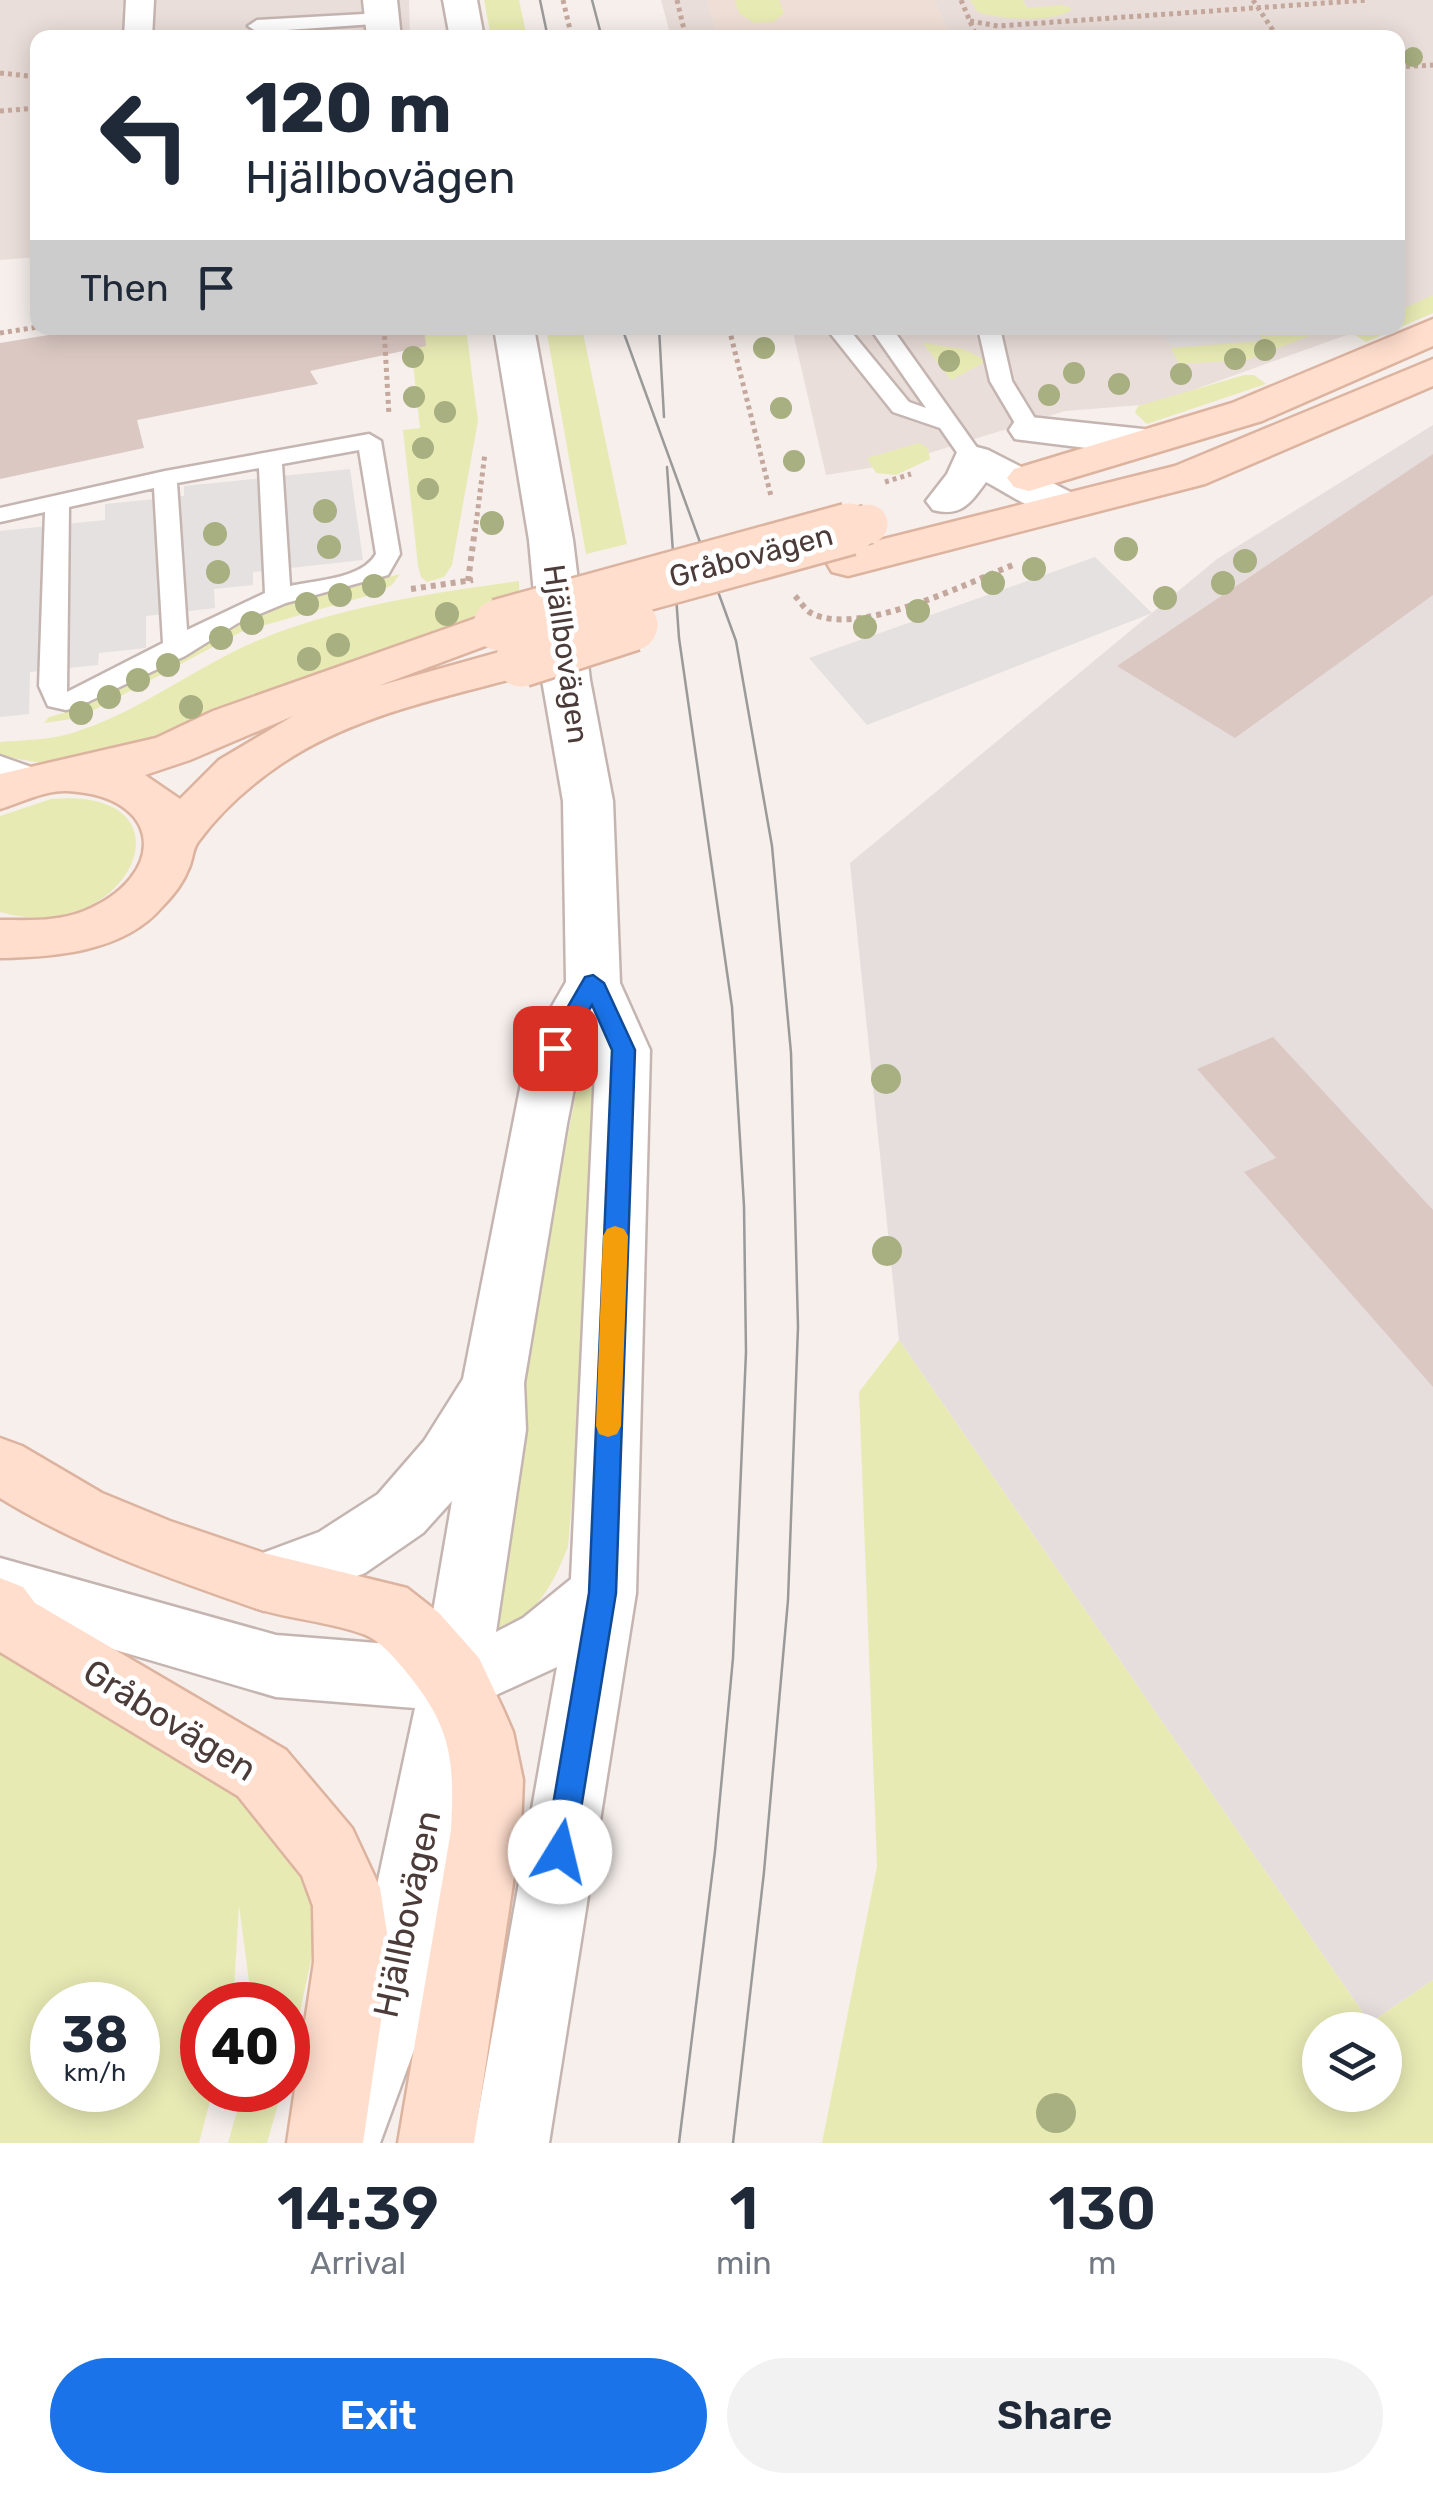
<!DOCTYPE html>
<html lang="en">
<head>
<meta charset="utf-8">
<style>
  body { margin:0; font-family:Rubik,sans-serif; background:#f2f2f3; color:#1f2937; height:100vh; display:flex; flex-direction:column; font-size:38px; white-space:nowrap }
  * { box-sizing:border-box; margin:0 }
  p { font-size:32px; color:#747a83 }
  .icon { flex:none; width:55px; height:55px; fill:none; stroke:currentColor; stroke-width:2; stroke-linecap:round; stroke-linejoin:round }
  .map { position:relative; height:2143px; overflow:hidden }
  .side { display:flex; flex-direction:column; background:#fff; flex:1 }
  .side>* { flex:none }
  .top-card { position:absolute; left:30px; top:30px; width:1375px; height:305px; border-radius:20px; box-shadow:0 5px 25px #0003; background:#fff; color:#1f2937; overflow:hidden }
  .buttons { position:absolute; left:1302px; top:2012px; display:grid; gap:20px }
  .buttons a { display:grid; place-items:center; width:100px; height:100px; border-radius:50%; background:#fff; box-shadow:0 5px 25px #0003; font-size:50px }
  .speed { position:absolute; left:30px; top:1982px; display:flex; gap:20px; font-size:50px; font-weight:700; text-align:center }
  .speed>* { display:grid; place-content:center; width:130px; height:130px; border-radius:50%; background:#fff; box-shadow:0 5px 25px #0003; line-height:1 }
  .speed small { font-size:25px; font-weight:400 }
  .speed .limit { border:15px solid #d22; background:#fff; color:#111 }
  .pin { position:absolute; display:grid; place-items:center; width:85px; height:85px; color:#fff; margin:-42px; border-radius:20px; box-shadow:0 5px 15px #0006 }
  .me { position:absolute; width:110px; margin:-55px; rotate:9deg; stroke-linejoin:round; filter:drop-shadow(0 0 8px #0008) }
  .turn { display:flex; align-items:center; gap:35px; height:210px; padding:0 50px; font-size:45px }
  .turn .icon { width:130px; height:130px; stroke-width:2.5 }
  .turn b { display:block; font-size:70px; line-height:85px }
  .then { display:flex; align-items:center; height:95px; padding:0 50px; background:#0003; gap:20px; font-size:38px }
  .eta { display:flex; justify-content:space-evenly; align-items:center; height:170px; text-align:center }
  .eta b { font-size:60px; font-weight:600; line-height:70px }
  .action { display:flex; gap:20px; margin-top:auto; padding:20px 50px }
  .action a { flex:1; height:115px; border-radius:60px; background:#1a73e8; color:#fff; font-size:40px; font-weight:600; line-height:115px; text-align:center }
  .action a+a { background:#f2f2f3; color:#1f2937 }
  .map>svg:first-child { display:block }
  .residential { fill:#eadeda }
  .industrial { fill:#e6dedd }
  .education { fill:#efded5 }
  .green { fill:#e8eab4; fill-rule:evenodd }
  .parking { fill:#e5e1e0 }
  .building { fill:#dbc8c3 }
  .lines { fill:none; stroke-linecap:round; stroke-linejoin:round }
  .service-casing { stroke:#c5b5b1; stroke-width:5 }
  .pedestrian-casing { stroke:#c5b5b1; stroke-width:5 }
  .minor-casing { stroke:#c5b5b1; stroke-width:5 }
  .tertiary-casing { stroke:#c5b5b1; stroke-width:5 }
  .secondary-casing { stroke:#dcb39f; stroke-width:5 }
  .path-far1 { stroke:#c4a89e; stroke-width:5; stroke-dasharray:4 4; stroke-linecap:butt }
  .path { stroke:#c4a89e; stroke-width:6; stroke-dasharray:5 5; stroke-linecap:butt }
  .service { fill:#fff; fill-rule:evenodd }
  .pedestrian { fill:#fff; fill-rule:evenodd }
  .minor { fill:#fff; fill-rule:evenodd }
  .tertiary { fill:#fff; fill-rule:evenodd }
  .secondary { fill:#ffdecd; fill-rule:evenodd }
  .tram { stroke:#9a9a9a; stroke-width:2.5 }
  .secondary-bridge-far1-casing { stroke:#dcb39f; stroke-width:42; stroke-linecap:butt }
  .secondary-bridge-casing { stroke:#dcb39f; stroke-width:56; stroke-linecap:butt }
  .secondary-bridge-far1 { stroke:#ffdecd; stroke-width:39 }
  .secondary-bridge { stroke:#ffdecd; stroke-width:51 }
  .tree { fill:#a8af80 }
  .route { fill:#1a73e8; stroke:#114b97; stroke-width:2.5 }
  .slow { fill:#f59e0b }
  .labels { text-anchor:middle; dominant-baseline:central; stroke-width:10; stroke-linejoin:round; paint-order:stroke }
  .street-label { font-size:30px; fill:#4b3c39; stroke:#fff }
  .near-street-label { font-size:35px; fill:#4b3c39; stroke:#fff }
</style>
</head>
<body>
<div class="map">
<svg width="1433" height="2143" viewBox="0 0 1433 2143">
  <rect width="100%" height="100%" fill="#f6efec"/>
  <g class="residential">
    <polygon points="0,0 409,0 410,37 38,38 37,257 0,260"/>
    <polygon points="661,0 707,0 719,37 671,37"/>
    <polygon points="934,0 1433,0 1433,302 1398,316 1398,38 950,37"/>
    <polygon points="792,328 1366,328 1154,404 1065,411 894,464 826,475"/>
  </g>
  <polygon class="industrial" points="1433,425 1433,1980 1370,2023 899,1340 850,863 1217,559"/>
  <polygon class="education" points="707,0 934,0 950,37 719,37"/>
  <g class="green">
    <polygon points="484,0 519,0 527,37 491,37"/>
    <polygon points="735,0 779,0 784,13 774,22 754,23 739,13"/>
    <path d="M970,0H1023L1027,8L1063,5L1072,9C1058,23 998,20 978,12Z"/>
    <polygon points="1433,295 1433,313 1366,342 1351,332 1362,328 1398,328 1398,311"/>
    <polygon points="409,328 466,328 478,421 452,565 444,577 427,582 421,577 418,566 403,430 420,428"/>
    <polygon points="546,328 582,328 627,544 586,554"/>
    <polygon points="1257,328 1330,328 1247,360 1179,364 1171,348 1263,341"/>
    <polygon points="923,343 963,349 987,361 951,380"/>
    <polygon points="1244,375 1254,375 1266,384 1147,424 1135,413 1138,406"/>
    <polygon points="919,443 928,448 930,459 896,475 876,473 867,458"/>
    <polygon points="400,574 392,585 377,593 241,632 79,718 44,723 49,717 81,708 230,626 272,607"/>
    <path d="M519,581V607L162,743L42,763L0,756V742C25,740 52,740 75,732C140,712 196,666 259,640C340,606 433,593 519,581Z"/>
    <path d="M51,799C203,786 129,950 0,912V816Z"/>
    <path d="M593,1052L590,1277L568,1547C550,1591 537,1612 495,1637L482,1580L581,1068L584,1055Z"/>
    <path d="M899,1340L1370,2023L1433,1980V2143H822L877,1866L859,1392ZM1320,2030H1385V2095H1320Z"/>
    <path d="M0,1652L250,1797L292,1851L314,1913L315,1941L288,2069V2005H252L239,1905L233,2005H202V2090H213L199,2143H0ZM52,2005H138V2090H52Z"/>
    <polygon points="243,2090 282,2090 267,2143 228,2143"/>
  </g>
  <g class="parking">
    <polygon points="1161,328 1255,328 1262,340 1171,347"/>
    <polygon points="350,469 363,560 253,572 253,585 214,589 215,608 146,616 146,648 99,653 98,665 30,672 29,714 0,717 0,531 105,520 105,504 184,496 184,486"/>
    <polygon points="1095,557 1152,613 867,725 809,658"/>
  </g>
  <g class="building">
    <polygon points="91,328 424,328 426,346 310,371 318,384 137,420 144,448 0,479 0,343"/>
    <polygon points="1433,454 1433,595 1235,738 1117,666"/>
    <polygon points="1273,1037 1433,1210 1433,1387 1244,1172 1276,1158 1197,1069"/>
  </g>
  <g class="lines">
    <defs>
      <g id="service">
        <polygon points="382,13 391,19 389,23 257,32 248,26 257,20"/>
        <polygon points="826,328 848,328 909,402 926,408 870,328 892,328 985,459 981,464 965,464 940,428 893,412"/>
        <polygon points="978,328 1000,328 1012,381 1042,430 1038,435 1022,435 990,381"/>
        <path d="M369,434L381,441L400,554L388,575L286,603L238,623L185,656L75,708L66,710L48,706L39,686L45,512L0,522V508L165,471ZM359,450L376,554C362,579 316,580 290,586L282,464ZM259,468L265,593L187,630L177,483ZM154,488L163,643L67,692L69,507Z"/>
        <polygon points="0,756 48,773 52,779 48,785 39,788 0,775"/>
      </g>
      <polygon id="pedestrian" points="126,0 154,0 152,38 124,38"/>
      <g id="minor">
        <polygon points="363,0 397,0 401,38 367,38"/>
        <polygon points="1030,417 1143,429 1158,433 1164,442 1158,451 1143,455 1015,439 1009,430 1015,421"/>
        <path d="M973,446L988,450L1080,497L1087,506L1080,515C1047,523 1015,497 986,482C970,504 961,517 933,510L926,501L947,474L958,450Z"/>
      </g>
      <g id="tertiary">
        <polygon points="443,0 477,0 484,38 450,38"/>
        <path d="M494,328H534L573,540L590,680L613,801L620,983L650,1050L636,1593L549,2143H473L557,1667L485,1700L418,2039L380,2143H304L344,2039L415,1708L276,1697L0,1616V1558L276,1635L427,1647L452,1501L423,1533L365,1573L264,1611L241,1603L231,1582L241,1561L319,1532L378,1494L424,1441L463,1379L528,1048L566,982L563,801L542,680L529,540ZM589,1036L596,1050L571,1579L523,1618L496,1632L526,1430L524,1383L567,1124L582,1049Z"/>
      </g>
      <g id="secondary">
        <polygon points="1433,319 1433,346 1262,421 1029,491 1014,487 1007,478 1014,469 1232,403"/>
        <polygon points="1433,359 1433,386 1205,484 848,576 832,572 826,562 832,552 1175,466"/>
        <path d="M499,610L515,615L522,625L515,635L378,686L521,646L538,650L544,661L538,672C452,696 356,713 281,764C250,785 220,812 198,842C192,850 193,861 188,870C183,883 172,897 162,907C124,952 54,957 0,958V920C28,920 57,922 84,911C167,877 166,796 67,791C45,790 20,803 0,809V774L156,738L213,711ZM293,716L219,760L180,799L145,775L190,760Z"/>
        <path d="M0,1438L22,1446L102,1493L170,1521L264,1553L407,1588L439,1613L479,1658L503,1709L513,1732L523,1780L521,1830L474,2143H398L451,1830C455,1757 451,1725 403,1668C393,1656 378,1639 363,1634C327,1621 288,1619 252,1607C163,1576 80,1547 0,1498Z"/>
        <polygon points="0,1578 23,1587 35,1603 286,1750 352,1828 380,1888 387,1933 385,1993 363,2143 287,2143 314,1962 313,1906 302,1876 238,1796 0,1652"/>
      </g>
    </defs>
    <use href="#service" class="service-casing"/>
    <use href="#pedestrian" class="pedestrian-casing"/>
    <use href="#minor" class="minor-casing"/>
    <use href="#tertiary" class="tertiary-casing"/>
    <use href="#secondary" class="secondary-casing"/>
    <g class="path-far1">
      <polyline points="563,0 572,38"/>
      <polyline points="677,0 686,38"/>
      <polyline points="961,0 977,38"/>
      <polyline points="1253,0 1278,38"/>
      <polyline points="970,21 998,26 1368,0"/>
      <polyline points="1398,67 1433,65"/>
      <polyline points="0,73 38,77"/>
      <polyline points="0,111 38,108"/>
      <polyline points="384,328 389,415"/>
      <polyline points="729,328 771,496"/>
      <polyline points="0,333 38,327"/>
      <polyline points="885,482 911,474"/>
      <polyline points="475,532 485,453"/>
    </g>
    <g class="path">
      <polyline points="468,581 475,529"/>
      <polyline points="411,589 473,580"/>
      <path d="M795,596C800,601 805,610 811,613C858,638 967,583 1013,565"/>
    </g>
    <use href="#service" class="service"/>
    <use href="#pedestrian" class="pedestrian"/>
    <use href="#minor" class="minor"/>
    <use href="#tertiary" class="tertiary"/>
    <use href="#secondary" class="secondary"/>
    <g class="tram">
      <polyline points="540,0 548,38"/>
      <polyline points="592,0 602,38"/>
      <polyline points="622,328 736,641 772,846 791,1053 798,1327 788,1600 764,1872 733,2143"/>
      <polyline points="659,328 664,417"/>
      <polyline points="667,467 679,638 732,1007 744,1206 746,1352 733,1658 715,1851 679,2143"/>
    </g>
    <defs>
      <polyline id="secondary-bridge-far1" points="840,532 868,524"/>
      <g id="secondary-bridge">
        <polyline points="499,625 849,529"/>
        <polyline points="521,661 632,625"/>
      </g>
    </defs>
    <use href="#secondary-bridge-far1" class="secondary-bridge-far1-casing"/>
    <use href="#secondary-bridge" class="secondary-bridge-casing"/>
    <use href="#secondary-bridge-far1" class="secondary-bridge-far1"/>
    <use href="#secondary-bridge" class="secondary-bridge"/>
  </g>
  <g class="tree">
    <circle cx="1413" cy="57" r="10"/>
    <circle cx="764" cy="348" r="11"/>
    <circle cx="1265" cy="350" r="11"/>
    <circle cx="413" cy="357" r="11"/>
    <circle cx="1235" cy="359" r="11"/>
    <circle cx="949" cy="361" r="11"/>
    <circle cx="1074" cy="373" r="11"/>
    <circle cx="1181" cy="374" r="11"/>
    <circle cx="1119" cy="384" r="11"/>
    <circle cx="1049" cy="395" r="11"/>
    <circle cx="414" cy="397" r="11"/>
    <circle cx="781" cy="408" r="11"/>
    <circle cx="445" cy="412" r="11"/>
    <circle cx="423" cy="448" r="11"/>
    <circle cx="794" cy="461" r="11"/>
    <circle cx="428" cy="489" r="11"/>
    <circle cx="325" cy="511" r="12"/>
    <circle cx="492" cy="523" r="12"/>
    <circle cx="215" cy="534" r="12"/>
    <circle cx="329" cy="547" r="12"/>
    <circle cx="1126" cy="549" r="12"/>
    <circle cx="1245" cy="561" r="12"/>
    <circle cx="1034" cy="569" r="12"/>
    <circle cx="218" cy="572" r="12"/>
    <circle cx="993" cy="583" r="12"/>
    <circle cx="1223" cy="583" r="12"/>
    <circle cx="374" cy="586" r="12"/>
    <circle cx="340" cy="595" r="12"/>
    <circle cx="1165" cy="598" r="12"/>
    <circle cx="307" cy="604" r="12"/>
    <circle cx="918" cy="611" r="12"/>
    <circle cx="447" cy="614" r="12"/>
    <circle cx="252" cy="623" r="12"/>
    <circle cx="865" cy="627" r="12"/>
    <circle cx="221" cy="638" r="12"/>
    <circle cx="338" cy="645" r="12"/>
    <circle cx="309" cy="659" r="12"/>
    <circle cx="168" cy="665" r="12"/>
    <circle cx="138" cy="680" r="12"/>
    <circle cx="109" cy="697" r="12"/>
    <circle cx="191" cy="707" r="12"/>
    <circle cx="81" cy="713" r="12"/>
    <circle cx="886" cy="1079" r="15"/>
    <circle cx="887" cy="1251" r="15"/>
    <circle cx="1056" cy="2113" r="20"/>
  </g>
  <polygon class="route" points="593,975 604,983 635,1050 616,1593 574,1852 570,1862 560,1866 549,1862 545,1852 589,1593 612,1050 592,1005 563,1054 555,1056 544,1048 585,977"/>
  <polygon class="slow" points="615,1226 624,1229 628,1236 621,1426 617,1434 608,1437 599,1434 596,1426 603,1236 607,1229"/>
  <g class="labels">
    <g class="street-label">
      <text transform="translate(751 556) rotate(-15)">Gråbovägen</text>
      <text transform="translate(566 654) rotate(82)">Hjällbovägen</text>
    </g>
    <g class="near-street-label">
      <text transform="translate(170 1720) rotate(32)">Gråbovägen</text>
      <text transform="translate(407 1914) rotate(-78)">Hjällbovägen</text>
    </g>
  </g>
</svg>
<div class="buttons">
<a><svg class="icon" aria-label="layers" viewBox="0 0 24 24"><path d="M12 4l9 5-9 5-9-5zM3 14l9 5 9-5"/></svg></a>
</div>
<div class="speed"><div>38<small>km/h</small></div><div class="limit">40</div></div>
<div class="pin" style="left:555px;top:1048px;background:#d93025"><svg class="icon" aria-label="arrive" viewBox="0 0 24 24"><path d="M6 21V4h12l-3 4 3 4H6"/></svg></div>
<svg class="me" style="left:560px;top:1852px" viewBox="-20 -20 40 40"><circle r="19" fill="#fff"/><path d="M0-13L10 11 0 6-10 11z" fill="#1a73e8"/></svg>
<div class="top-card">
<div class="turn"><svg class="icon" aria-label="left" viewBox="0 0 24 24"><path d="M17 20v-9H6M10 6l-5 5 5 5"/></svg><div><b>120 m</b>Hjällbovägen</div></div>
<div class="then">Then<svg class="icon" aria-label="arrive" viewBox="0 0 24 24"><path d="M6 21V4h12l-3 4 3 4H6"/></svg></div>
</div>
</div>
<section class="side">
<div class="eta">
<div><b>14:39</b><p>Arrival</p></div>
<div><b>1</b><p>min</p></div>
<div><b>130</b><p>m</p></div>
</div>
<div class="action"><a>Exit</a><a>Share</a></div>
</section>
</body>
</html>
